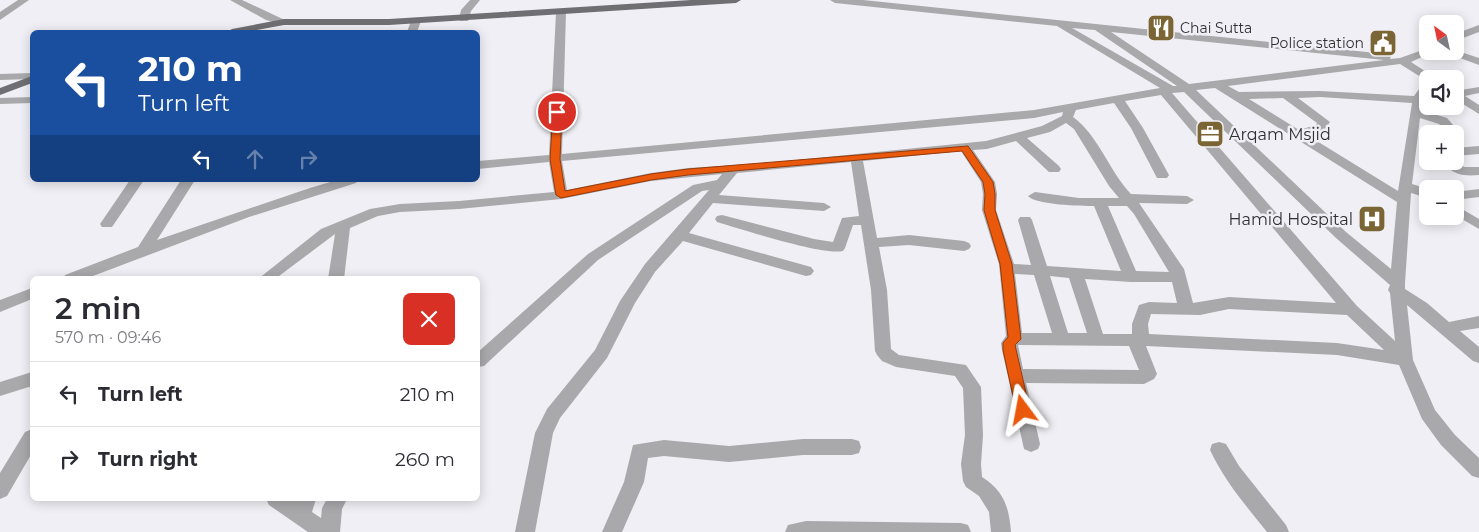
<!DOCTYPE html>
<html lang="en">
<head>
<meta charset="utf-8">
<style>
  body { margin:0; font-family:Montserrat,sans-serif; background:#f7f7f7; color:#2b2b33; height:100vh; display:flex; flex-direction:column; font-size:19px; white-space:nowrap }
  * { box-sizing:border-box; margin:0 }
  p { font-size:16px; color:#7c7c81 }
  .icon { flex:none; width:28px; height:28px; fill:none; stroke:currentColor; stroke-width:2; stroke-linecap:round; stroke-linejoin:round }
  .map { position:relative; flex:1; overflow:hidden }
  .side { position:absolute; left:30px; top:276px; width:450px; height:225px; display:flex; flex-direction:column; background:#fff; border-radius:8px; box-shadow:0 2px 12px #0003 }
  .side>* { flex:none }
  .guide { position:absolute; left:30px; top:30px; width:450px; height:152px; border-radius:8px; box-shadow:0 2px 12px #0003; background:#1a4fa0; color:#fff; overflow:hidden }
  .needle { width:32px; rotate:327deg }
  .controls { position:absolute; left:1419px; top:15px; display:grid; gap:10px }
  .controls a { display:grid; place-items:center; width:45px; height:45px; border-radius:8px; background:#fff; box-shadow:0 2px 12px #0003; font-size:25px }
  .pin { position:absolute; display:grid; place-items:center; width:42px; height:42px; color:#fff; margin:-21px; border:2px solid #fff; border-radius:50%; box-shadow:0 1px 5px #0007 }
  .me { position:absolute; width:55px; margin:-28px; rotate:347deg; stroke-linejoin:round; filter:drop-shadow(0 0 4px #0008) }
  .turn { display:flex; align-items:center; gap:18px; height:105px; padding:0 25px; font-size:22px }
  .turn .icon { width:65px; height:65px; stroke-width:2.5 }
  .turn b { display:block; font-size:35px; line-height:42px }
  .lanes { display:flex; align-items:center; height:48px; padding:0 25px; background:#0003; justify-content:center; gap:25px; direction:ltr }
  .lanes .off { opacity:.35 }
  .round { display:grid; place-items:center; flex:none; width:52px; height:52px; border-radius:8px; background:#f7f7f7 }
  .overview { display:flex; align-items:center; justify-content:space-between; height:85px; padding:0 25px }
  h1 { font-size:30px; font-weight:600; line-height:38px }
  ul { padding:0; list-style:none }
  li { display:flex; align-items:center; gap:15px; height:65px; padding:0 25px; border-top:1px solid #e1e1e2 }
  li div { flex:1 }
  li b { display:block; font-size:19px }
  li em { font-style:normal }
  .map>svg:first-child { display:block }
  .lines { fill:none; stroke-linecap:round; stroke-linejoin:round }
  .minor { fill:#a9a9ab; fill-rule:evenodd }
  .major { fill:#6f6e73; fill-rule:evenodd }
  .route { fill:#ea580c; stroke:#983908 }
  .labels { text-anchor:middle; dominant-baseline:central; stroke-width:5; stroke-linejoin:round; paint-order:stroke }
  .far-poi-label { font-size:14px; fill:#303032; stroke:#f0eff5; text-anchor:start }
  .poi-label { font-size:16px; fill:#303032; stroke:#f0eff5; text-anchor:start }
</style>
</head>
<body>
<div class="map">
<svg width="1479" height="532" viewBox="0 0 1479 532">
  <rect width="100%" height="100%" fill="#f0eff5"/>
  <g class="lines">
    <g class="minor">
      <polygon points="18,0 29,0 0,20 0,12"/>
      <polygon points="230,0 242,0 289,22 284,25 266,20"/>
      <polygon points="470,0 480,0 471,11 468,21 460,21 459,19 461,10"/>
      <path d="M830,0H863L1386,54L1391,57L1390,59L1400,58L1428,48V51H1435L1411,62L1437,79H1428V93L1421,110L1447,118L1461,134L1455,138V134H1448L1439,124L1420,118L1412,184L1428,189V198L1411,193L1405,283V289L1427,303L1449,322L1479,316V328L1460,331L1479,347V363L1473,361L1407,305L1413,360L1435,410L1455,435L1479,458V478L1472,476L1441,445L1422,419L1399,365L1337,355L1146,346L1157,374L1154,379L1144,384L1026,383L1040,444L1038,449L1031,452L1024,449L1002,350L1001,343L1006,336L999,264L982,210L983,194L981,182L961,151L863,161L877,238L909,235L964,241L969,243L971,246L969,249L964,251L909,245L879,247L887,290L891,349L899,355L966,365L981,387L983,435L981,464L982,477C1004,491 1009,507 1011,532H991L989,512L979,496L966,487L963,481L961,464L965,435L963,388L955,376L896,367L882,361L877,355L875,351L871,290L861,225H853L845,248L843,251C824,256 741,229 717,222L715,219L717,216L722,215L814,239L833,242L842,218L859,216L851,162L737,173L719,195L824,203L831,207L824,211L713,203L689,233L811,267L814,271L811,275L806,276L683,241L655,272L635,303L607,358L560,418L553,433L535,532H515L535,433L547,409L595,350L620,301L645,264L709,190L702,191L598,260L484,366L478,367V352L588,254L693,185L717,180L722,174L651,181L561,199L459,209L400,212L378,216L350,228L344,279H328L335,234L275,279H258L321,229L370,209L400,204L459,201L554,192L549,162L478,169V161L549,155L556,12L561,9L566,12L562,154L1034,110L1160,88L1057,26L835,3ZM1072,28L1095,30L1177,86H1173ZM1111,32L1384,60L1189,84ZM1400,64L1427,81L1424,82L1414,96L1320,91L1239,92L1228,86ZM1215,88L1397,202L1391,269L1346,232L1196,90ZM1184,92L1336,238L1390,285L1388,290L1390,293L1395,341L1357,306L1172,93ZM1161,95L1336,303L1229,297L1193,303L1184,269L1139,203L1187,204L1194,200L1187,196L1131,194C1109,171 1099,136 1073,117L1076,110L1114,103L1131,128L1157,178H1167L1169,175L1143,128L1125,101ZM1320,97L1412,103L1398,191L1307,135L1324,131L1330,122L1298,98ZM1283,98L1317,123L1316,125L1299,130L1249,99ZM1063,112L1062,116L1042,126L986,141L756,164L688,168L651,173L567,190L562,161L1034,118ZM1066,123L1074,129L1109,186L1119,198H1079L1035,192L1028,196C1035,205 1082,206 1094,206L1121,271L1047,266L1032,220L1030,217H1020L1018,220L1031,265L1014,264L996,210L997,194L995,182L973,150L987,149L1016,141L1049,172H1059L1061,169L1059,166L1027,138L1050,132ZM1108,206H1127L1134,214L1169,272L1136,271ZM1015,274L1034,275L1052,333H1022ZM1050,276L1069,278L1087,333H1068ZM1085,279L1131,282H1172L1177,303L1149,302L1139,305L1132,324V334H1103ZM1229,309L1347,315L1384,350L1337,343L1149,334L1148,324L1151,314L1200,315ZM1018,345L1129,346L1139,370L1023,369Z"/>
      <polygon points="416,18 421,21 417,32 407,32 411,21"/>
      <polygon points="1479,25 1479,32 1455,41 1455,34"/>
      <polygon points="1455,50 1479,58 1479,65 1441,51"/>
      <polygon points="32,73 32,79 0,80 0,74"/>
      <polygon points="1479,87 1479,93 1465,96 1479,105 1479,114 1455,99 1455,91"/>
      <polygon points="32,97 32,103 0,104 0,98"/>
      <polygon points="1479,146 1479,154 1455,156 1455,148"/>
      <path d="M1455,158L1464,167H1479V175C1467,176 1455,176 1447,166V161H1455Z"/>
      <polygon points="130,180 144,180 112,227 102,227 100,224"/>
      <polygon points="181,180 195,180 157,240 310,188 337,180 358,180 356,183 249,217 85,279 63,279 65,275 138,247"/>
      <polygon points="1479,189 1479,197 1455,200 1455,192"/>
      <polygon points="1455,205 1479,219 1479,229 1455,215"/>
      <polygon points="32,288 32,299 0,312 0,300"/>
      <polygon points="32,372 32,386 0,396 0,382"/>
      <polygon points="32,429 32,453 7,496 0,499 0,473 25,432"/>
      <polygon points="803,439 852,439 859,441 861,447 859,453 852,455 803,455 729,462 664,456 648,458 644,482 622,532 602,532 624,482 633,445 664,440 729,446"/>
      <path d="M1219,442L1226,444L1239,466L1286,525L1289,532H1267C1246,506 1224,480 1210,450L1212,444Z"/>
      <polygon points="266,499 292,499 295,501 296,499 316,499 312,512 321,518 322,508 327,499 347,499 342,509 340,532 308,532 269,505"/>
      <polygon points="806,521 961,523 968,525 971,532 785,532 788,525"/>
    </g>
    <g class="major">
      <polygon points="691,0 741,0 736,3 389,25 284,25 245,32 227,32 232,29 284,19 389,19"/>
      <polygon points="32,76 32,83 0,95 0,88"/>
    </g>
  </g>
  <polygon class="route" points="557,109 562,112 560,159 565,191 651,174 688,169 968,146 993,182 995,194 995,210 1012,264 1021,339 1015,345 1030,410 1028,413 1023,415 1018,413 1016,410 1003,350 1003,343 1008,337 1000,264 984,210 985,194 983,182 962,151 688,175 651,180 561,198 556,195 550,159 553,112"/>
  <defs>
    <symbol id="restaurant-square" viewBox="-11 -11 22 22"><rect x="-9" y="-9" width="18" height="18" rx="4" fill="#7b6535" stroke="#f0eff5"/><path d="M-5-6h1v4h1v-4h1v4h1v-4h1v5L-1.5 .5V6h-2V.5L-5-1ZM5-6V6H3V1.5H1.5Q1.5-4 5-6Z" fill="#fff"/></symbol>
    <symbol id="civic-square" viewBox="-11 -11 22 22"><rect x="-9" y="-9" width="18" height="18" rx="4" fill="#7b6535" stroke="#f0eff5"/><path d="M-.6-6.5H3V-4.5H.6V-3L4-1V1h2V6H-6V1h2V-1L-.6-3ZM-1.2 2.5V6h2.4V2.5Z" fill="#fff"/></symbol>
    <symbol id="office-square" viewBox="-11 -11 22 22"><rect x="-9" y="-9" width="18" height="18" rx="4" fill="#7b6535" stroke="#f0eff5"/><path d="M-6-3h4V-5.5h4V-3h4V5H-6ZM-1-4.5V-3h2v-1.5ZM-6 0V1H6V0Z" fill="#fff"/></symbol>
    <symbol id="hospital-square" viewBox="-11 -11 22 22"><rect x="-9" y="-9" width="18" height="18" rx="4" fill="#7b6535" stroke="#f0eff5"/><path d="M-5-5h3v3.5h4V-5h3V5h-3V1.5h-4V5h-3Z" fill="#fff"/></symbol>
  </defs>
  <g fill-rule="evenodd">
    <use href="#restaurant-square" x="1145" y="12" width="32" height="32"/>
    <use href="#civic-square" x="1367" y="27" width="32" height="32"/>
    <use href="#office-square" x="1194" y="118" width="32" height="32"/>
    <use href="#hospital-square" x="1356" y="203" width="32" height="32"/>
  </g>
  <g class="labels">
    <g class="far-poi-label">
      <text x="1180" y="28">Chai Sutta</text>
      <text x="1364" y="43" text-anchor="end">Police station</text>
    </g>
    <g class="poi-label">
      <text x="1229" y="134">Arqam Msjid</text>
      <text x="1353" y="219" text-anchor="end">Hamid Hospital</text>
    </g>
  </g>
</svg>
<div class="controls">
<a><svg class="needle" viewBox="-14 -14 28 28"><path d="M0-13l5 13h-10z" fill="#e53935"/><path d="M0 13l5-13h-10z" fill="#7c7c81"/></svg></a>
<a><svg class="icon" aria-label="sound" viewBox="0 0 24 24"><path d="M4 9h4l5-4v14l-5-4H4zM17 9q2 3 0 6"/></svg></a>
<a>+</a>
<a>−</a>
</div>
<div class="pin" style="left:557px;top:112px;background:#d93025"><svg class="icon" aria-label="arrive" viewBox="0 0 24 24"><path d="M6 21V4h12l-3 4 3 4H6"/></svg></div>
<svg class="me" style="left:1023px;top:410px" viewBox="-20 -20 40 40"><path d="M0-17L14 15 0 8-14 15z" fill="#ea580c" stroke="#fff" stroke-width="4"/></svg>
<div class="guide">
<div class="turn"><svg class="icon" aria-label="left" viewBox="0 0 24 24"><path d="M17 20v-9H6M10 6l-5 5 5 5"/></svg><div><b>210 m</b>Turn left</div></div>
<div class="lanes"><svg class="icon" aria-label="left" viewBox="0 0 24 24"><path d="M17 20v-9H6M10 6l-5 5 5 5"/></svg><svg class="icon off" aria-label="ahead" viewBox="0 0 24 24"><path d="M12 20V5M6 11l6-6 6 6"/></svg><svg class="icon off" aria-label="right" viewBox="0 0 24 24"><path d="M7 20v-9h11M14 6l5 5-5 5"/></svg></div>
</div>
<section class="side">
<div class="overview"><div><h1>2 min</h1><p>570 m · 09:46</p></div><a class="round" style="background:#d93025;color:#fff"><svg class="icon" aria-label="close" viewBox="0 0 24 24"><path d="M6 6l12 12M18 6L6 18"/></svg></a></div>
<ul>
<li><svg class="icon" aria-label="left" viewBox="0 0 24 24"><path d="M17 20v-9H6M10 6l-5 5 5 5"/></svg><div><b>Turn left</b></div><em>210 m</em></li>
<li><svg class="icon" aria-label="right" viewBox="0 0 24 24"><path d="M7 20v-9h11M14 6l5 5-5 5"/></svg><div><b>Turn right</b></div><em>260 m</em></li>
</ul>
</section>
</div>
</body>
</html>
